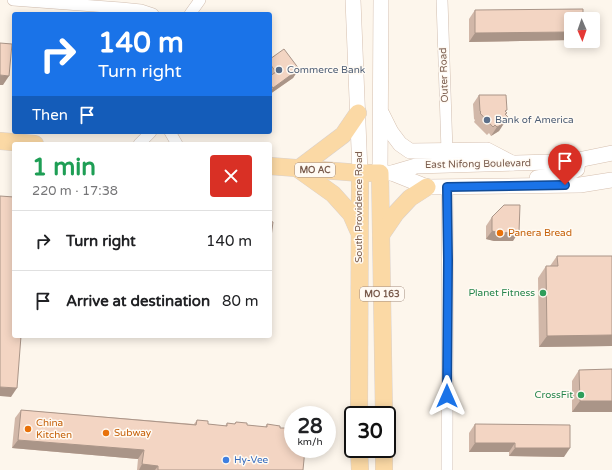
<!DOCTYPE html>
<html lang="en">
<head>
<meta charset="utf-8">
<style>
  body { margin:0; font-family:"Varela Round",sans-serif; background:#f2f2f2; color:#202124; height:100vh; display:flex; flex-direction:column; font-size:15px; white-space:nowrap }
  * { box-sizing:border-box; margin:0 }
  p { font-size:13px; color:#757577 }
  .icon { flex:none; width:22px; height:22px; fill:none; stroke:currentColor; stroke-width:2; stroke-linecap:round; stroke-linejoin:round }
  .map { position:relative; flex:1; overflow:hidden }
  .panel { position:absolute; left:12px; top:142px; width:260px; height:196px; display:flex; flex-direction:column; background:#fff; border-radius:4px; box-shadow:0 2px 10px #0003 }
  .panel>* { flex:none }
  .banner { position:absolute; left:12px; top:12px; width:260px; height:122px; border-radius:4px; box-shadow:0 2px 10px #0003; background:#1a73e8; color:#fff; overflow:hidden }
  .needle { width:26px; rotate:178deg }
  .controls { position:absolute; left:564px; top:12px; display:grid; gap:8px }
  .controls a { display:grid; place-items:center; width:36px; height:36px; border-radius:4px; background:#fff; box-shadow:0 2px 10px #0003; font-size:20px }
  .speed { position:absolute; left:284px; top:406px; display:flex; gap:8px; font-size:20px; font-weight:700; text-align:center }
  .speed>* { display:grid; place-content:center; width:52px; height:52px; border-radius:50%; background:#fff; box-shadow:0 2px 10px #0003; line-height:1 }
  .speed small { font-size:10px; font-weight:400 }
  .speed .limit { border:2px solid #111; border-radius:6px; background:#fff; color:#111 }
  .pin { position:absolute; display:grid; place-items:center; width:34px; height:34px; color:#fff; margin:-41px -17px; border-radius:50% 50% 50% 0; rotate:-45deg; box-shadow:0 0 4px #0007 }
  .pin .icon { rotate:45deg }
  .me { position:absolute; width:44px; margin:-22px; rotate:0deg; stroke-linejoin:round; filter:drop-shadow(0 0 3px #0008) }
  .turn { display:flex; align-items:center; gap:14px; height:84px; padding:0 20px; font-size:18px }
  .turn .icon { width:52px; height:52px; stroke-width:2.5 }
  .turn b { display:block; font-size:28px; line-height:34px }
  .then { display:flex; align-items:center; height:38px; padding:0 20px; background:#0003; gap:8px; font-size:15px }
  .round { display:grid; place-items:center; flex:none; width:42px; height:42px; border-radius:4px; background:#f2f2f2 }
  .head { display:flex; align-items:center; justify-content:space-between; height:68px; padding:0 20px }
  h1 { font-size:24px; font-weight:800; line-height:30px; color:#1e9e55 }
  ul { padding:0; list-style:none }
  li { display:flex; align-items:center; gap:12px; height:60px; padding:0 20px; border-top:1px solid #e0e0e0 }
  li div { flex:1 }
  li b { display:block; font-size:15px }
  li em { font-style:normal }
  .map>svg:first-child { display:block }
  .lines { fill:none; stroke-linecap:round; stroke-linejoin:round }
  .minor-casing { stroke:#d1beb0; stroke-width:12 }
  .secondary-casing { stroke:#d6c0b0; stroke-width:16 }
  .primary-casing { stroke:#dad1cd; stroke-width:18 }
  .minor { stroke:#fff; stroke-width:11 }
  .secondary { stroke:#fff; stroke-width:15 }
  .primary { stroke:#fbd9a5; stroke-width:17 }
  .wall { fill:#d1b7a8 }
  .shaded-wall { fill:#aa9588 }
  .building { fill:#f3d5c3; stroke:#aa9588 }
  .route-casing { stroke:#114b97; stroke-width:10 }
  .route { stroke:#1a73e8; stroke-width:7 }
  .service-dot { fill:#5c6f8a; stroke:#fffaf3; stroke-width:1.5 }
  .food-dot { fill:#e8710a; stroke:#fffaf3; stroke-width:1.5 }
  .leisure-dot { fill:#2e9e5b; stroke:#fffaf3; stroke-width:1.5 }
  .shop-dot { fill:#3f7fe0; stroke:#fffaf3; stroke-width:1.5 }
  .labels { text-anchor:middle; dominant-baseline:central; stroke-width:3; stroke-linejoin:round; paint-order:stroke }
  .shield { fill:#fffaf3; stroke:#a28b7f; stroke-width:1 }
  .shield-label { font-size:9px; font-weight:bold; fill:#7a5c4d }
  .service-label { font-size:10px; fill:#4e5e75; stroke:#fffaf3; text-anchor:start }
  .street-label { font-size:10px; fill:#7a5c4d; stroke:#fffaf3 }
  .food-label { font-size:10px; fill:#c56008; stroke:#fffaf3; text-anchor:start }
  .leisure-label { font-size:10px; fill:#27864d; stroke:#fffaf3; text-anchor:end }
  .shop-label { font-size:10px; fill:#366cbe; stroke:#fffaf3; text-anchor:start }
</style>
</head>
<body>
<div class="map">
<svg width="612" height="470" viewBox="0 0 612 470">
  <rect width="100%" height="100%" fill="#fdf6ec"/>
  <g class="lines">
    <defs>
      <g id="minor">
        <polyline points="13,0 121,8 141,10 153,14"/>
        <polyline points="442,0 447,151"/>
        <polyline points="190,14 200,0"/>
        <polyline points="170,132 177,144"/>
        <polyline points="139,144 151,132"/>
        <path d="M447,187C448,281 447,376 447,470"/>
      </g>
      <g id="secondary">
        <polyline points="353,0 360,173"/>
        <polyline points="381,0 380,173 392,173 416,166 550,162 578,160 612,153"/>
        <polyline points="382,114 391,132 400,144 410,151 487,150 512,163"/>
        <polyline points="392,173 427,187 580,185 612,180"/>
        <polyline points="537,178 569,173 577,169 578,160"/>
      </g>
      <g id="primary">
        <polyline points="358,113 343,135 298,169 333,194 351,214 358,230"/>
        <polyline points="0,141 35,144"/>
        <polyline points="270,166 360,173 380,173 384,415"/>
        <polyline points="381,235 396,213 410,198 427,187"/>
        <polyline points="359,415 360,173"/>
        <polyline points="359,449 360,470"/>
        <polyline points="384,449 384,470"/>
      </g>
    </defs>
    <use href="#minor" class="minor-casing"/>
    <use href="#secondary" class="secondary-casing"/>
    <use href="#primary" class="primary-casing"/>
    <use href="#minor" class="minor"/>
    <use href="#secondary" class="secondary"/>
    <use href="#primary" class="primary"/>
  </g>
  <g class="wall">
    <polygon points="475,10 571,19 571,40 469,42 469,19"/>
    <polygon points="270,59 299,69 293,78 270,94"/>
    <polygon points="479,95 505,112 505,115 508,117 499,131 491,136 489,133 487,135 474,122 475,120 474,119 473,104"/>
    <polygon points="492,217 513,241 494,241 486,239 486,226"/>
    <polygon points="557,256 612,256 612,346 539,347 538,278 546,266 550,266"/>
    <polygon points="612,369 612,412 572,412 572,381 579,370"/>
    <polygon points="21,410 194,424 197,420 208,424 225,426 227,423 234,424 236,422 247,425 265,427 267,424 280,428 287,432 303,470 137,470 138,459 12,448 15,418"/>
    <polygon points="475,424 564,457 509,456 509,452 469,452 469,433"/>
  </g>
  <g class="shaded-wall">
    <polygon points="571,32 571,40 469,42 475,33"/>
    <polygon points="299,69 293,78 270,94 270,92 273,88"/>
    <polygon points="0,75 9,76 3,85 0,85"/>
    <polygon points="508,117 499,131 491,136 497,127"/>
    <polygon points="492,231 519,232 513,241 494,241 486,239"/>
    <polygon points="612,335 612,346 539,347 547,336"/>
    <polygon points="0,387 17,388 11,397 0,396"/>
    <polygon points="580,401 612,401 612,412 572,412"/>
    <polygon points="18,440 144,450 138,459 12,448"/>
    <polygon points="475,443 515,443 509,452 469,452"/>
    <polygon points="515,448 570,448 564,457 509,456"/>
    <polygon points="142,464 158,466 155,470 139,470"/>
  </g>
  <g class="building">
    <polygon points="583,9 583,19 571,19 571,32 475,33 475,10"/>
    <polygon points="0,43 12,44 9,76 0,75"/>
    <polygon points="284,49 299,69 273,88 270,84 270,76 276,72 270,64 270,59"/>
    <polygon points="479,95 506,95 507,110 505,111 507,113 505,114 508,117 505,120 505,123 497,127 495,125 493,127 480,113 481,112 480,111"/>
    <polygon points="0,196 14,197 14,336 21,336 17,388 0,387"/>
    <polygon points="504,205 520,205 519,232 500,233 492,231 492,217"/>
    <polygon points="270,221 273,222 271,237 270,236"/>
    <polygon points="557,256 612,256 612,335 547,336 546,266 558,266"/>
    <polygon points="612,369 612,401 580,401 579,370"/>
    <polygon points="21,410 196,425 197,420 208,421 208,424 227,426 227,423 235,424 236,422 247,423 247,425 267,427 267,424 280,426 280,428 287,428 287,432 293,432 293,449 305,449 303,470 158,470 158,466 142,464 144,450 18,440"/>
    <polygon points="475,424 570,425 570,448 515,448 515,443 475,443"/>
  </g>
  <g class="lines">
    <defs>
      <polyline id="route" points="447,396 448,260 447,187 565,185"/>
    </defs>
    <use href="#route" class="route-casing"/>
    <use href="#route" class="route"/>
  </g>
  <g class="service-dot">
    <circle cx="279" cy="70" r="4"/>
    <circle cx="487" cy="120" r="4"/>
  </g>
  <g class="food-dot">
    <circle cx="500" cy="233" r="4"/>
    <circle cx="28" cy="429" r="4"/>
    <circle cx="106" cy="433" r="4"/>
  </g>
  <g class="leisure-dot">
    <circle cx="543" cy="293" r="4"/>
    <circle cx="581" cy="395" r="4"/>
  </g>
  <circle class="shop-dot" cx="226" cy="460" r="4"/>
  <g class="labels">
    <g class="shield">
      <rect x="295" y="163" width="40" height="14" rx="3"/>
      <rect x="360" y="287" width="44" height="14" rx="3"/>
    </g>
    <g class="shield-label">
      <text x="315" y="170">MO AC</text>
      <text x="382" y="294">MO 163</text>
    </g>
    <g class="service-label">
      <text x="287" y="70">Commerce Bank</text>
      <text x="495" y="120">Bank of America</text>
    </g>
    <g class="street-label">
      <text transform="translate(444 75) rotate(-92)">Outer Road</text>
      <text transform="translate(478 164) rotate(-1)">East Nifong Boulevard</text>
      <text transform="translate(359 207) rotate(-90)">South Providence Road</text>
    </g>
    <g class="food-label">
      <text x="508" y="233">Panera Bread</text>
      <text x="36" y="423">China<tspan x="36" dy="12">Kitchen</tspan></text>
      <text x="114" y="433">Subway</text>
    </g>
    <g class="leisure-label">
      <text x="535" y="293">Planet Fitness</text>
      <text x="573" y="395">CrossFit</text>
    </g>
    <g class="shop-label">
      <text x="234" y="460">Hy-Vee</text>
    </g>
  </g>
</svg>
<div class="controls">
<a><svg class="needle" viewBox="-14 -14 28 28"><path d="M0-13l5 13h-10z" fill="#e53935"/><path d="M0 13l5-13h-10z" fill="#757577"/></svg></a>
</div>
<div class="speed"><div>28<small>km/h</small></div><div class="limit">30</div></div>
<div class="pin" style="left:565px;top:185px;background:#d93025"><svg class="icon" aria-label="arrive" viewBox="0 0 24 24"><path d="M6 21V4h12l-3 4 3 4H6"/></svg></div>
<svg class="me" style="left:447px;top:396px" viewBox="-20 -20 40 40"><path d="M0-17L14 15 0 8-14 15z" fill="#1a73e8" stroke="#fff" stroke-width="4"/></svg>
<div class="banner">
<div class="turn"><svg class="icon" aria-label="right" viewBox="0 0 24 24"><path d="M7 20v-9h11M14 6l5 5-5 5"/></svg><div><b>140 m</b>Turn right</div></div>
<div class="then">Then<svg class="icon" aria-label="arrive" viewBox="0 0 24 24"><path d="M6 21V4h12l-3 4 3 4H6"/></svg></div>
</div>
<section class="panel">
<div class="head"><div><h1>1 min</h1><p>220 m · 17:38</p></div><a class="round" style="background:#d93025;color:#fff"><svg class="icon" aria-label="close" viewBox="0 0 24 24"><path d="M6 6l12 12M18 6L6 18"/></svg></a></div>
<ul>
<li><svg class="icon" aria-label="right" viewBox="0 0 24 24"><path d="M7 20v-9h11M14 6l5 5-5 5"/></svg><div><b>Turn right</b></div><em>140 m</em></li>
<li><svg class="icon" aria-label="arrive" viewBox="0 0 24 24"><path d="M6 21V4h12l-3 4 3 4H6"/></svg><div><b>Arrive at destination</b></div><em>80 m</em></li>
</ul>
</section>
</div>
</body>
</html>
